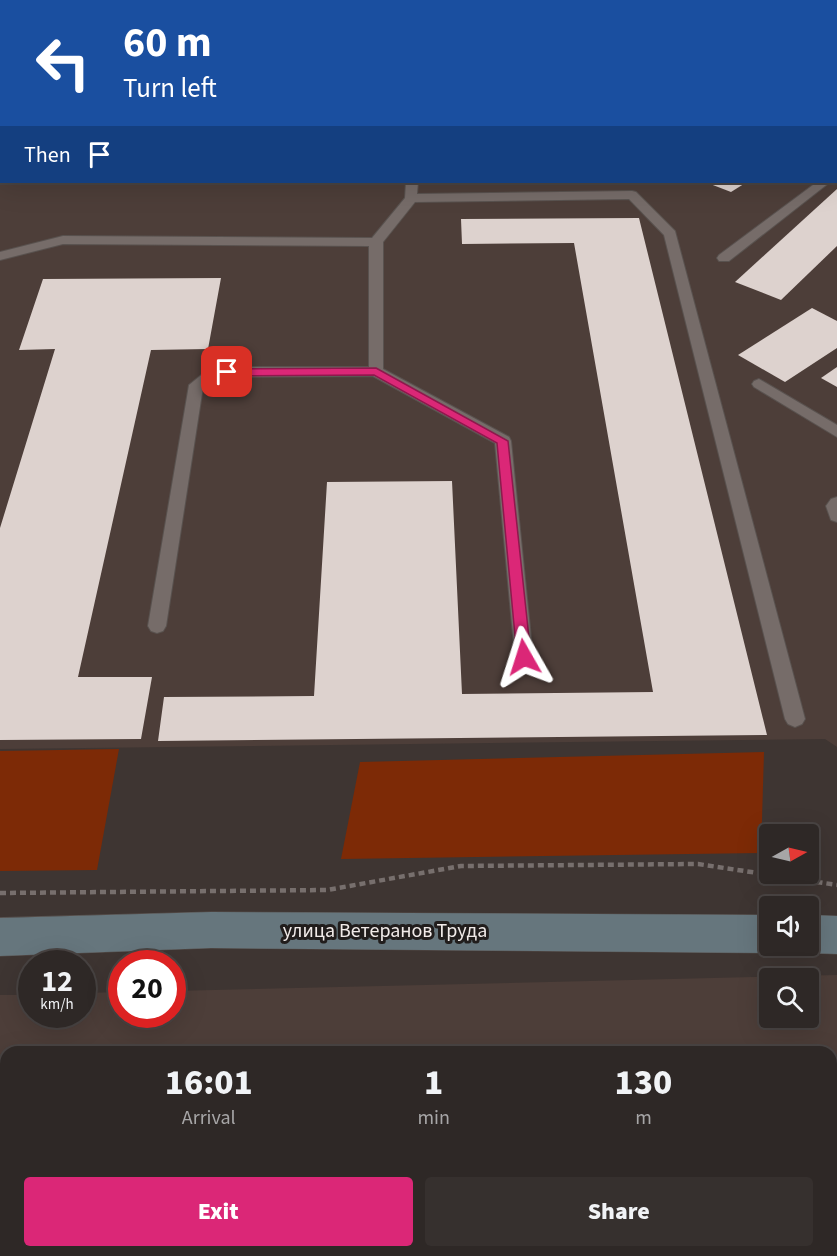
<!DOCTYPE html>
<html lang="en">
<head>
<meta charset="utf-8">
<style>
  body { margin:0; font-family:"Source Sans 3",sans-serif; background:#36302e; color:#f1f3f6; height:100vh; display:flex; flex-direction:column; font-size:22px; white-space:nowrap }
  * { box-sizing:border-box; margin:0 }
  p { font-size:20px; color:#a7a6a7 }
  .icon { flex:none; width:33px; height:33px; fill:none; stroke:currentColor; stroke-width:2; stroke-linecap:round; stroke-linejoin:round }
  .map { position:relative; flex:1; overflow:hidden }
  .drawer { position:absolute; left:0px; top:1046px; width:837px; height:212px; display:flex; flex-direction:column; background:#2e2826; border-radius:18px 18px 0 0; box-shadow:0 6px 24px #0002,0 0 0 2px #494443 }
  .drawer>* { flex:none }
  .hud { position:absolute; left:0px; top:0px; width:837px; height:183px; box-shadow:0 6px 24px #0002,0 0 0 2px #494443; background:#1a4fa0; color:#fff; overflow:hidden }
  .needle { width:39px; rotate:82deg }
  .tools { position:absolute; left:759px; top:824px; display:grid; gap:12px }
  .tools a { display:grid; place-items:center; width:60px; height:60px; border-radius:6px; background:#2e2826; box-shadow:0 6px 24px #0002,0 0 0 2px #494443; font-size:30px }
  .speed { position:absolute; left:18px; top:950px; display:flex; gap:12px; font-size:30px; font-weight:700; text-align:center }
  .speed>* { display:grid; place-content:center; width:78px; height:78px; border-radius:50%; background:#2e2826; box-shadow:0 6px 24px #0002,0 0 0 2px #494443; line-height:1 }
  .speed small { font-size:15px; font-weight:400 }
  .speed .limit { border:9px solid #d22; background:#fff; color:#111 }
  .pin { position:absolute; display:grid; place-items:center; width:51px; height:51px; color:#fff; margin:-26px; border-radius:12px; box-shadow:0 3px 9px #0006 }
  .me { position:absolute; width:66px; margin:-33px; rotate:354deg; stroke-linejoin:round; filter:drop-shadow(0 0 4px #0008) }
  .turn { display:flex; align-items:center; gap:21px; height:126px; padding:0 24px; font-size:27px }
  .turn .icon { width:78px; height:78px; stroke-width:2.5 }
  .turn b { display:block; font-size:42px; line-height:51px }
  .then { display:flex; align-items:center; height:57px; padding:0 24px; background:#0003; gap:12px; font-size:22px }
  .eta { display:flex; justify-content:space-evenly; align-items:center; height:102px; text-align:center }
  .eta b { font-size:36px; font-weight:800; line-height:42px }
  .action { display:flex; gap:12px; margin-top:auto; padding:12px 24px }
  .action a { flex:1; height:69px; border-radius:6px; background:#db2777; color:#fff; font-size:24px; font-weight:800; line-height:69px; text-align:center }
  .action a+a { background:#36302e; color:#f1f3f6 }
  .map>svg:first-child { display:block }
  .built { fill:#4d3e39; fill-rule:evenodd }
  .green { fill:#7d2a06 }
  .building { fill:#ddd2ce }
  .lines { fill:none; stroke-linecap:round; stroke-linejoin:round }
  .lane-casing { stroke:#59524f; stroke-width:2 }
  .secondary-casing { stroke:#59524f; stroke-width:1 }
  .path { stroke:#776f6d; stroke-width:4.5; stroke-dasharray:6 4; stroke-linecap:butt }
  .lane { fill:#766c69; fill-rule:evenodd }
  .secondary { fill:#66767d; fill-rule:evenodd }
  .route { fill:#db2777; stroke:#8e194d; stroke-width:1.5 }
  .labels { text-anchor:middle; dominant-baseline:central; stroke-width:6; stroke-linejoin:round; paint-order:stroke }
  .near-street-label { font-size:20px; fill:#f1ebe9; stroke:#211d1c }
</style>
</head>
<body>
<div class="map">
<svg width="837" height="1256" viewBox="0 0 837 1256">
  <rect width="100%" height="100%" fill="#3e3532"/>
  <g class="built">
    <path d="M0,0H837V747L825,739L0,749ZM2,2H836V182H2Z"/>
    <path d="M837,975V1256H0V995H31L32,1014H82L83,993L121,992L122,1014H172L173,991ZM770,978H808V1017H770ZM6,1052H831V1251H6Z"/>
  </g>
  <g class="green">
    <polygon points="119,749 97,870 0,871 0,751"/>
    <polygon points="764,752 761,853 341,859 360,762"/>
  </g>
  <g class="building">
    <polygon points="705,182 747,182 731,192"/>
    <polygon points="837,189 837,246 781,300 735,282"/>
    <polygon points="639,218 767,735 158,741 164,697 314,696 327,482 452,481 462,694 653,692 574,243 462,244 461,219"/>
    <polygon points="221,278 208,349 151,350 78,677 152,677 141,739 0,740 0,528 55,349 19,350 43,279"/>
    <polygon points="812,308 837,321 837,348 785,382 738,355"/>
    <polygon points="837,367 837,387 821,378"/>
  </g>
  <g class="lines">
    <defs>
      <g id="lane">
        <rect x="215" y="0" width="10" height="2"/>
        <polygon points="618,0 628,0 629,2 619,2"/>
        <polygon points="645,0 660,0 644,2"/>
        <polygon points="687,0 701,0 702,2 688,2"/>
        <rect x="0" y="61" width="2" height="6"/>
        <rect x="0" y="103" width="2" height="6"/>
        <rect x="0" y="155" width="2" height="8"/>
        <polygon points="837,168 837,176 836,177 836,169"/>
        <polygon points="406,182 418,182 417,194 632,191 636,192 675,231 805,719 802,724 795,727 788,724 785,719 664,235 629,199 415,202 383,242 383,369 509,437 511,441 533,657 530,662 524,664 518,662 515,657 495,443 373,376 227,377 214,379 203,387 166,626 163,631 157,633 151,631 148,626 189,385 205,372 227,367 369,367 369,246 63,244 0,260 0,252 63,236 372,238 405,198"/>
        <polygon points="817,182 830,182 729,261 719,261 717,258 719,255"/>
        <polygon points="759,379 837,425 837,437 754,387 752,384 754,381"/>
        <polygon points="837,497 837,522 831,520 826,506 831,499"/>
      </g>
      <g id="secondary">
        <polygon points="211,912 770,915 770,945 785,945 770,953 211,948 0,956 0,918"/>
        <polygon points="808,915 837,916 837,954 808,953 794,947 793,945 808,945"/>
      </g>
    </defs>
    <use href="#lane" class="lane-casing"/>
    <use href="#secondary" class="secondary-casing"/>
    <polyline class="path" points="0,893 327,890 461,866 698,864 837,885"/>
    <use href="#lane" class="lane"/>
    <use href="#secondary" class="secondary"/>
  </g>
  <polygon class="route" points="376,368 508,441 531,657 529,661 524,663 517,657 497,443 374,375 227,376 221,372 227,369"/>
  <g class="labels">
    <g class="near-street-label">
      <text x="385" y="931">улица Ветеранов Труда</text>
    </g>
  </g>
</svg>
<div class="tools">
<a><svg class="needle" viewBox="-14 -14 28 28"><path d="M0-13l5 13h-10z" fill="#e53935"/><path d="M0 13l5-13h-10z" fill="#a7a6a7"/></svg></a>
<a><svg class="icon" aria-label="sound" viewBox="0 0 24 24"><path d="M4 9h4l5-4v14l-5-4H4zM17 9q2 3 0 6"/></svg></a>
<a><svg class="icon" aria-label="search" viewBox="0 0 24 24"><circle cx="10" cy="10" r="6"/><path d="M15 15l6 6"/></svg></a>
</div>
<div class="speed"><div>12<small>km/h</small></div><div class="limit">20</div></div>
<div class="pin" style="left:227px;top:372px;background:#d93025"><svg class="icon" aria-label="arrive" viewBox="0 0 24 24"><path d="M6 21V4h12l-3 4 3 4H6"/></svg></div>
<svg class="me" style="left:524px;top:657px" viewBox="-20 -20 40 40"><path d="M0-17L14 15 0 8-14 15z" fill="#db2777" stroke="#fff" stroke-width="4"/></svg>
<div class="hud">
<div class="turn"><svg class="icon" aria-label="left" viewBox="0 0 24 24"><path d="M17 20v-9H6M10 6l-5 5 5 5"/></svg><div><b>60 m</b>Turn left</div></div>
<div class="then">Then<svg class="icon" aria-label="arrive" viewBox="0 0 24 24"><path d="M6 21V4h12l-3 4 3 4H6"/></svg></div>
</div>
<section class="drawer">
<div class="eta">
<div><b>16:01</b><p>Arrival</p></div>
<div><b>1</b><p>min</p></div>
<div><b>130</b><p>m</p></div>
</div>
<div class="action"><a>Exit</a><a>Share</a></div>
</section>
</div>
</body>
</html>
